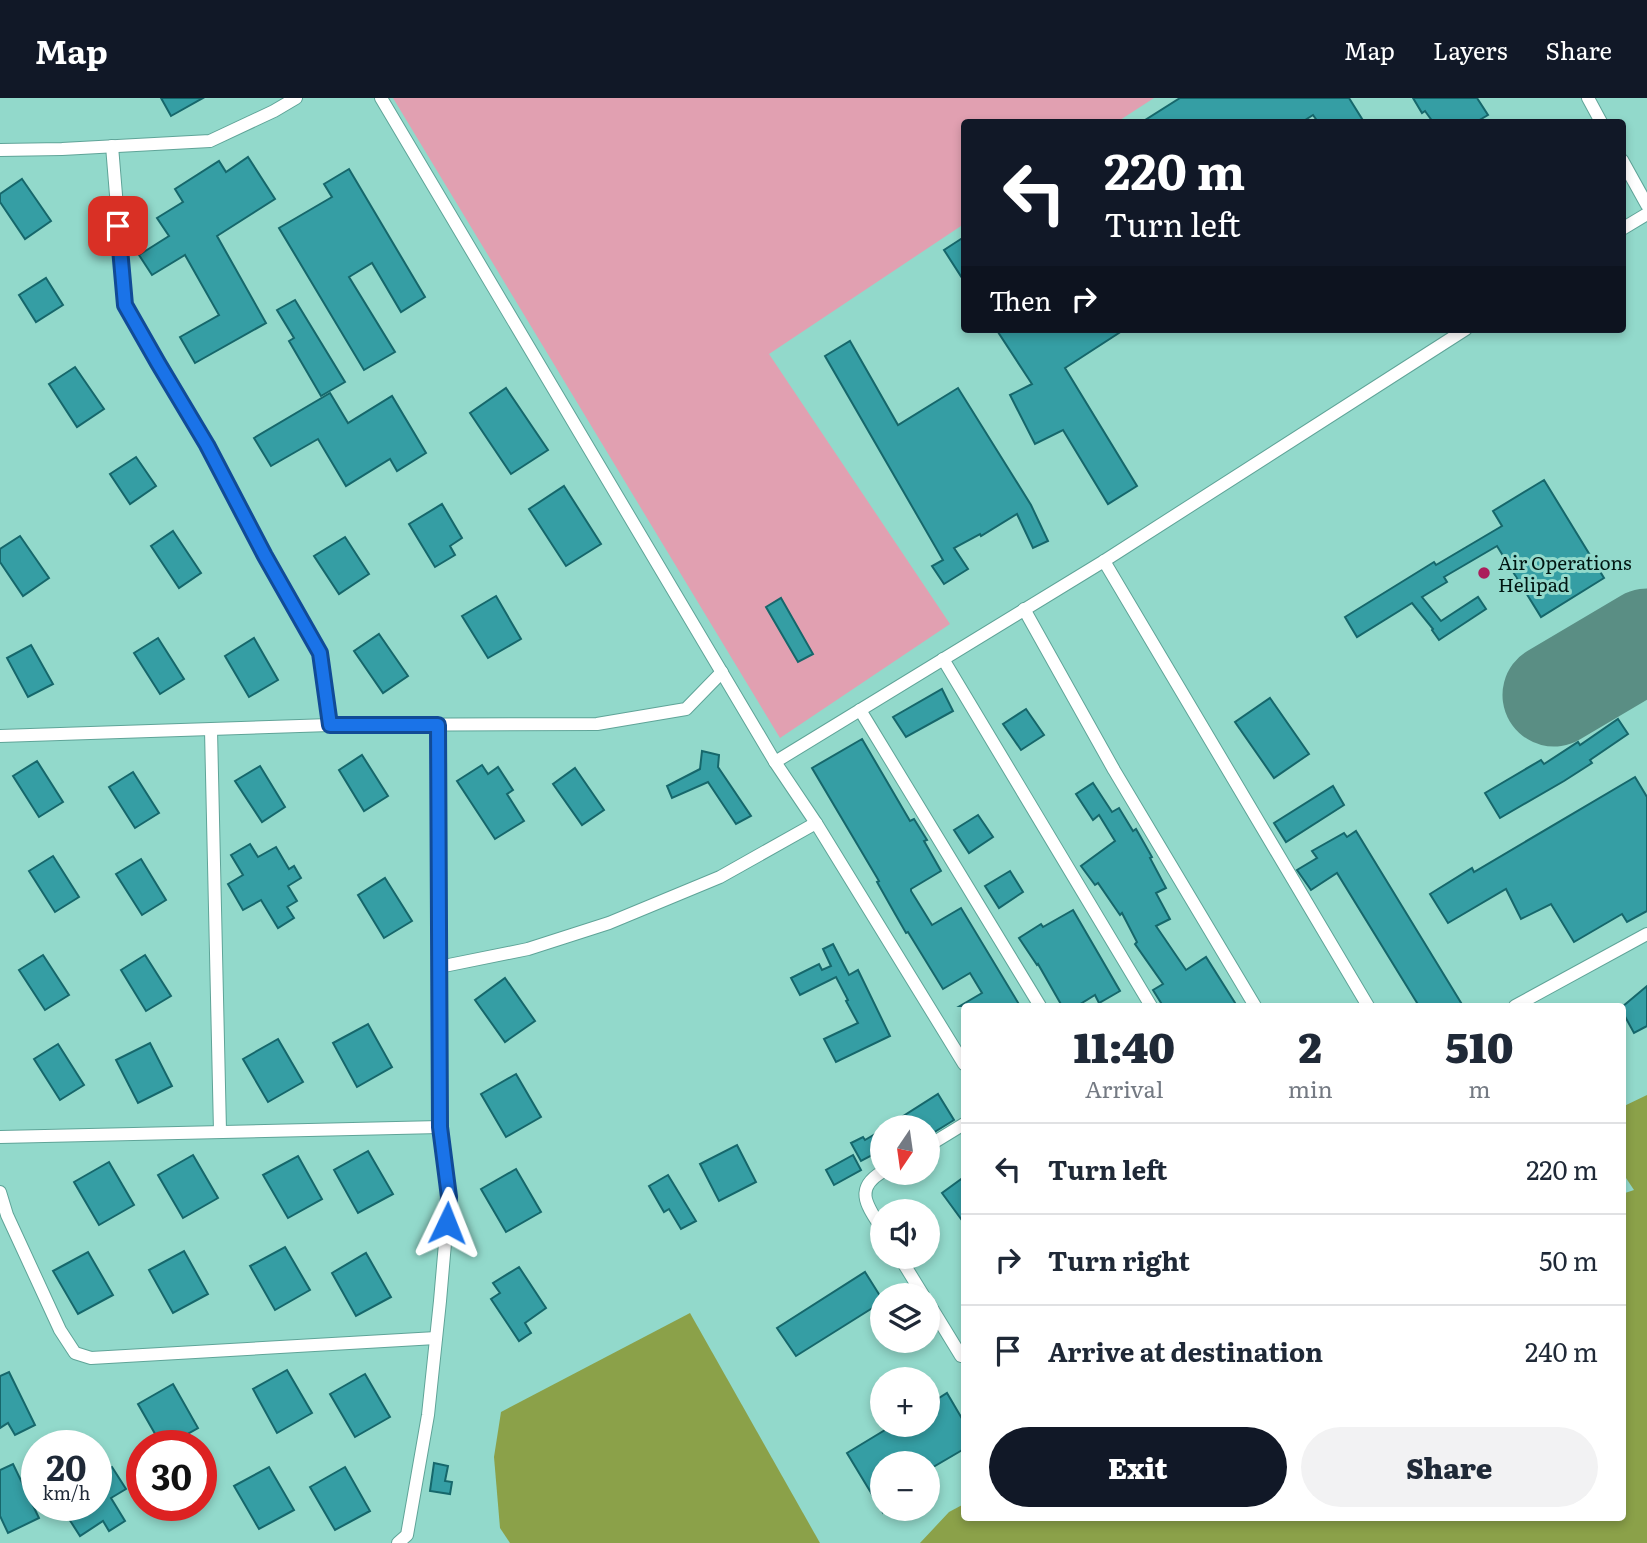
<!DOCTYPE html>
<html lang="en">
<head>
<meta charset="utf-8">
<style>
  body { margin:0; font-family:Literata,serif; background:#f2f2f3; color:#1f2937; height:100vh; display:flex; flex-direction:column; font-size:26px; white-space:nowrap }
  * { box-sizing:border-box; margin:0 }
  p { font-size:23px; color:#747a83 }
  .icon { flex:none; width:38px; height:38px; fill:none; stroke:currentColor; stroke-width:2; stroke-linecap:round; stroke-linejoin:round }
  .map { position:relative; flex:1; overflow:hidden }
  .side { position:absolute; left:961px; top:905px; width:665px; height:518px; display:flex; flex-direction:column; background:#fff; border-radius:7px; box-shadow:0 4px 10px #0003 }
  .side>* { flex:none }
  .top-card { position:absolute; left:961px; top:21px; width:665px; height:214px; border-radius:7px; box-shadow:0 4px 10px #0003; background:#111827; color:#fff; overflow:hidden }
  .needle { width:46px; rotate:193deg }
  .tools { position:absolute; left:870px; top:1017px; display:grid; gap:14px }
  .tools a { display:grid; place-items:center; width:70px; height:70px; border-radius:50%; background:#fff; box-shadow:0 4px 10px #0003; font-size:35px }
  .speed { position:absolute; left:21px; top:1332px; display:flex; gap:14px; font-size:35px; font-weight:700; text-align:center }
  .speed>* { display:grid; place-content:center; width:91px; height:91px; border-radius:50%; background:#fff; box-shadow:0 4px 10px #0003; line-height:1 }
  .speed small { font-size:18px; font-weight:400 }
  .speed .limit { border:10px solid #d22; background:#fff; color:#111 }
  .pin { position:absolute; display:grid; place-items:center; width:60px; height:60px; color:#fff; margin:-30px; border-radius:14px; box-shadow:0 4px 10px #0006 }
  .me { position:absolute; width:77px; margin:-38px; rotate:2deg; stroke-linejoin:round; filter:drop-shadow(0 0 5px #0008) }
  .turn { display:flex; align-items:center; gap:24px; height:147px; padding:0 28px; font-size:32px }
  .turn .icon { width:91px; height:91px; stroke-width:2.5 }
  .turn b { display:block; font-size:49px; line-height:60px }
  .then { display:flex; align-items:center; height:66px; padding:0 28px; background:#0003; gap:14px; font-size:26px }
  .eta { display:flex; justify-content:space-evenly; align-items:center; height:119px; text-align:center }
  .eta b { font-size:42px; font-weight:800; line-height:49px }
  .button { display:flex; gap:14px; margin-top:auto; padding:14px 28px }
  .button a { flex:1; height:80px; border-radius:42px; background:#111827; color:#fff; font-size:28px; font-weight:800; line-height:80px; text-align:center }
  .button a+a { background:#f2f2f3; color:#1f2937 }
  ul { padding:0; list-style:none }
  li { display:flex; align-items:center; gap:21px; height:91px; padding:0 28px; border-top:2px solid #e0e1e3 }
  li div { flex:1 }
  li b { display:block; font-size:26px }
  li em { font-style:normal }
  header { display:flex; align-items:center; gap:42px; box-sizing:border-box; height:98px; padding:0 35px; background:#111827; color:#fff }
  header strong { font-size:33px }
  nav { display:flex; gap:38px; margin-inline-start:auto; font-size:24px }
  .map>svg:first-child { display:block }
  .green { fill:#e1a0b1 }
  .water { fill:#8ba149 }
  .lines { fill:none; stroke-linecap:round; stroke-linejoin:round }
  .runway { stroke:#5a8e84; stroke-width:103 }
  .building { fill:#359ea4; stroke:#16676b; stroke-width:2 }
  .street-casing { stroke:#5fa498; stroke-width:14 }
  .street { stroke:#fff; stroke-width:12 }
  .route-casing { stroke:#114b97; stroke-width:18 }
  .route { stroke:#1a73e8; stroke-width:12 }
  .poi-dot { fill:#ab1e5b; stroke:#92d9cb; stroke-width:2.5 }
  .labels { text-anchor:middle; dominant-baseline:central; stroke-width:6; stroke-linejoin:round; paint-order:stroke }
  .poi-label { font-size:19px; fill:#001612; stroke:#92d9cb; text-anchor:start }
</style>
</head>
<body>
<header>
<strong>Map</strong>
<nav><a>Map</a><a>Layers</a><a>Share</a></nav>
</header>
<div class="map">
<svg width="1647" height="1445" viewBox="0 0 1647 1445">
  <rect width="100%" height="100%" fill="#92d9cb"/>
  <polygon class="green" points="393,0 1154,0 1117,24 964,24 964,126 769,256 950,526 780,640"/>
  <g class="water">
    <polygon points="1647,997 1647,1445 920,1445 949,1414 964,1406 964,1419 1622,1419 1622,1096 1634,1092 1622,1074 1622,1009"/>
    <polygon points="690,1215 820,1445 510,1445 500,1430 494,1359 501,1314"/>
  </g>
  <g class="lines">
    <polyline class="runway" points="1554,597 1647,542"/>
  </g>
  <g class="building">
    <polygon points="161,0 203,0 171,18"/>
    <polygon points="1180,0 1349,0 1364,24 1318,24 1313,17 1302,24 1142,24"/>
    <polygon points="1413,0 1477,0 1488,17 1476,24 1433,24 1425,13 1422,15"/>
    <polygon points="248,59 275,101 217,138 266,225 195,265 180,239 219,217 185,157 152,177 139,157 169,138 157,120 183,104 175,91 219,63 226,74"/>
    <polygon points="349,71 425,199 401,214 372,165 349,179 395,254 364,272 279,130 332,99 324,86"/>
    <polygon points="22,81 51,123 25,141 0,104 0,96"/>
    <polygon points="964,139 964,183 944,152"/>
    <polygon points="46,180 63,207 36,224 19,197"/>
    <polygon points="295,202 345,284 321,298 289,243 294,240 277,212"/>
    <polygon points="996,231 1125,231 1065,270 1137,388 1108,406 1063,332 1035,346 1010,297 1032,286"/>
    <polygon points="850,243 898,327 958,290 1031,407 1048,443 1033,450 1017,416 981,438 980,436 954,450 968,471 944,486 932,468 943,462 825,258"/>
    <polygon points="75,269 104,311 77,329 49,286"/>
    <polygon points="506,290 548,352 511,376 470,315"/>
    <polygon points="330,295 348,325 392,298 426,355 397,373 390,361 346,388 318,341 271,368 254,340"/>
    <polygon points="136,359 156,388 130,406 110,376"/>
    <polygon points="1544,382 1604,480 1541,519 1497,448 1444,479 1447,484 1422,499 1441,523 1478,499 1486,511 1439,542 1432,532 1433,531 1412,505 1357,539 1345,519 1434,464 1436,467 1502,428 1493,413"/>
    <polygon points="564,388 601,446 566,468 529,411"/>
    <polygon points="442,406 462,440 450,448 455,457 435,469 409,426"/>
    <polygon points="173,433 201,475 179,490 151,448"/>
    <polygon points="20,438 49,480 23,498 0,464 0,451"/>
    <polygon points="345,439 369,476 339,496 314,458"/>
    <polygon points="496,498 521,541 488,560 462,518"/>
    <polygon points="781,500 813,556 798,564 766,509"/>
    <polygon points="379,536 408,578 383,595 354,553"/>
    <polygon points="158,540 184,581 160,596 134,555"/>
    <polygon points="254,540 278,582 249,599 225,558"/>
    <polygon points="31,547 53,586 28,599 7,560"/>
    <polygon points="942,591 953,613 906,639 893,619"/>
    <polygon points="1270,600 1309,656 1274,680 1235,624"/>
    <polygon points="1026,611 1044,637 1021,652 1003,626"/>
    <polygon points="1618,621 1628,636 1590,662 1592,665 1564,683 1500,720 1485,695 1541,662 1544,666 1578,644 1580,647"/>
    <polygon points="862,641 910,723 914,721 927,742 924,743 941,773 911,791 911,793 932,827 961,810 1020,908 960,908 982,895 970,875 943,891 908,834 906,835 894,814 877,784 879,783 812,670"/>
    <polygon points="702,653 719,657 718,669 751,718 736,726 708,684 672,700 667,688 700,671"/>
    <polygon points="362,657 388,698 364,713 339,672"/>
    <polygon points="37,663 63,704 39,719 13,678"/>
    <polygon points="482,667 488,676 498,669 513,692 507,696 524,723 495,741 457,683"/>
    <polygon points="260,668 285,709 262,724 235,683"/>
    <polygon points="575,670 604,712 582,727 553,686"/>
    <polygon points="133,674 159,715 135,730 109,689"/>
    <polygon points="1635,679 1647,699 1647,813 1627,824 1622,816 1574,844 1551,806 1521,821 1506,791 1448,825 1430,796 1472,770 1474,774"/>
    <polygon points="1093,685 1112,714 1119,710 1133,733 1136,731 1152,759 1150,760 1166,790 1156,795 1170,821 1156,828 1186,872 1206,859 1237,908 1163,908 1153,892 1163,886 1135,846 1137,844 1122,815 1120,817 1098,785 1095,787 1081,768 1115,743 1099,717 1093,722 1076,696"/>
    <polygon points="1333,688 1344,707 1286,744 1274,725"/>
    <polygon points="978,717 993,739 969,755 954,732"/>
    <polygon points="1356,733 1463,908 1419,908 1337,775 1311,792 1297,772 1317,760 1312,753 1344,735 1347,739"/>
    <polygon points="250,746 258,759 276,749 289,771 294,768 301,780 288,788 297,803 287,809 294,820 278,830 261,802 243,812 228,786 243,777 231,757"/>
    <polygon points="53,758 79,799 55,814 29,773"/>
    <polygon points="141,761 166,802 142,817 116,776"/>
    <polygon points="1010,773 1023,794 999,810 985,788"/>
    <polygon points="385,780 412,823 384,840 358,797"/>
    <polygon points="1073,812 1120,893 1099,905 1095,897 1077,908 1062,908 1038,866 1037,867 1019,840 1041,826 1043,829"/>
    <polygon points="833,846 849,877 858,872 890,938 836,964 824,941 858,925 846,903 848,902 836,879 800,897 791,880 819,866 822,872 831,868 823,851"/>
    <polygon points="43,857 69,897 45,912 19,872"/>
    <polygon points="145,857 171,898 146,913 121,872"/>
    <polygon points="505,880 535,923 505,944 475,902"/>
    <polygon points="1647,888 1647,928 1634,935 1622,913 1622,909"/>
    <polygon points="368,926 392,969 357,989 333,945"/>
    <polygon points="278,941 303,984 268,1004 243,961"/>
    <polygon points="150,945 172,988 138,1005 116,962"/>
    <polygon points="58,946 84,987 60,1002 34,961"/>
    <polygon points="516,976 541,1019 506,1039 481,996"/>
    <polygon points="938,996 954,1022 928,1038 928,1029 886,1029"/>
    <polygon points="882,1032 882,1052 861,1063 851,1045 863,1039 865,1042"/>
    <polygon points="737,1047 756,1084 719,1103 700,1066"/>
    <polygon points="368,1053 393,1096 358,1115 334,1072"/>
    <polygon points="193,1057 218,1100 183,1120 158,1077"/>
    <polygon points="853,1057 861,1072 834,1087 826,1072"/>
    <polygon points="298,1058 322,1101 288,1120 263,1077"/>
    <polygon points="109,1064 134,1107 99,1127 74,1084"/>
    <polygon points="516,1071 541,1114 506,1134 481,1091"/>
    <polygon points="668,1077 696,1123 681,1131 669,1111 664,1114 649,1088"/>
    <polygon points="964,1079 964,1125 942,1095"/>
    <polygon points="285,1149 310,1192 275,1212 250,1168"/>
    <polygon points="184,1153 208,1196 173,1215 149,1172"/>
    <polygon points="88,1154 113,1197 78,1216 53,1173"/>
    <polygon points="366,1155 391,1199 356,1218 332,1175"/>
    <polygon points="519,1169 546,1210 525,1225 531,1235 519,1243 491,1201 500,1195 493,1185"/>
    <polygon points="865,1174 882,1201 882,1204 796,1258 777,1230"/>
    <polygon points="287,1272 312,1315 277,1335 253,1291"/>
    <polygon points="9,1274 35,1327 15,1337 8,1325 0,1330 0,1278"/>
    <polygon points="365,1276 390,1319 355,1339 330,1296"/>
    <polygon points="173,1286 198,1330 166,1348 162,1348 138,1306"/>
    <polygon points="947,1295 964,1324 964,1351 928,1372 928,1365 882,1365 882,1413 847,1355 895,1326 928,1326 928,1307"/>
    <polygon points="434,1365 448,1368 445,1383 452,1384 450,1396 430,1393"/>
    <polygon points="13,1366 39,1420 8,1435 0,1418 0,1372"/>
    <polygon points="112,1369 126,1391 111,1400 125,1423 109,1433 103,1423 80,1438 60,1407 96,1407 96,1379"/>
    <polygon points="269,1369 294,1412 259,1431 234,1388"/>
    <polygon points="345,1369 370,1413 335,1432 310,1389"/>
  </g>
  <g class="lines">
    <defs>
      <g id="street">
        <polyline points="381,0 775,664 816,725 964,966"/>
        <polyline points="1588,0 1601,24"/>
        <polyline points="112,48 125,207 158,265 207,347 265,458 320,555 330,627"/>
        <polyline points="0,52 62,51 210,43 274,13 296,0"/>
        <polyline points="1622,62 1647,107"/>
        <polyline points="1622,131 1647,116"/>
        <polyline points="1104,463 1368,908"/>
        <polyline points="1024,511 1114,672 1255,908"/>
        <polyline points="943,561 1151,908"/>
        <polyline points="860,612 1040,908"/>
        <polyline points="211,632 220,1033"/>
        <polyline points="0,638 330,627 597,626 686,611 722,574"/>
        <polyline points="775,664 1104,463 1466,231"/>
        <polyline points="439,869 528,851 609,825 720,779 816,725"/>
        <polyline points="1515,908 1647,836"/>
        <polyline points="0,1039 440,1029"/>
        <polyline points="928,1048 964,1026"/>
        <path d="M882,1074C853,1091 868,1109 882,1131"/>
        <polyline points="0,1094 7,1117 60,1232 75,1255 91,1260 436,1240"/>
        <polyline points="899,1158 923,1197"/>
        <polyline points="928,1204 961,1258"/>
        <polyline points="398,1445 407,1437 428,1317 440,1203 449,1099 440,1029 438,627"/>
      </g>
    </defs>
    <use href="#street" class="street-casing"/>
    <use href="#street" class="street"/>
  </g>
  <g class="lines">
    <defs>
      <polyline id="route" points="118,128 125,207 158,265 207,347 265,458 320,555 330,627 438,627 440,1029 449,1099 447,1125"/>
    </defs>
    <use href="#route" class="route-casing"/>
    <use href="#route" class="route"/>
  </g>
  <circle class="poi-dot" cx="1484" cy="475" r="7"/>
  <g class="labels">
    <g class="poi-label">
      <text x="1498" y="464">Air Operations<tspan x="1498" dy="22">Helipad</tspan></text>
    </g>
  </g>
</svg>
<div class="tools">
<a><svg class="needle" viewBox="-14 -14 28 28"><path d="M0-13l5 13h-10z" fill="#e53935"/><path d="M0 13l5-13h-10z" fill="#747a83"/></svg></a>
<a><svg class="icon" aria-label="sound" viewBox="0 0 24 24"><path d="M4 9h4l5-4v14l-5-4H4zM17 9q2 3 0 6"/></svg></a>
<a><svg class="icon" aria-label="layers" viewBox="0 0 24 24"><path d="M12 4l9 5-9 5-9-5zM3 14l9 5 9-5"/></svg></a>
<a>+</a>
<a>−</a>
</div>
<div class="speed"><div>20<small>km/h</small></div><div class="limit">30</div></div>
<div class="pin" style="left:118px;top:128px;background:#d93025"><svg class="icon" aria-label="arrive" viewBox="0 0 24 24"><path d="M6 21V4h12l-3 4 3 4H6"/></svg></div>
<svg class="me" style="left:447px;top:1125px" viewBox="-20 -20 40 40"><path d="M0-17L14 15 0 8-14 15z" fill="#1a73e8" stroke="#fff" stroke-width="4"/></svg>
<div class="top-card">
<div class="turn"><svg class="icon" aria-label="left" viewBox="0 0 24 24"><path d="M17 20v-9H6M10 6l-5 5 5 5"/></svg><div><b>220 m</b>Turn left</div></div>
<div class="then">Then<svg class="icon" aria-label="right" viewBox="0 0 24 24"><path d="M7 20v-9h11M14 6l5 5-5 5"/></svg></div>
</div>
<section class="side">
<div class="eta">
<div><b>11:40</b><p>Arrival</p></div>
<div><b>2</b><p>min</p></div>
<div><b>510</b><p>m</p></div>
</div>
<ul>
<li><svg class="icon" aria-label="left" viewBox="0 0 24 24"><path d="M17 20v-9H6M10 6l-5 5 5 5"/></svg><div><b>Turn left</b></div><em>220 m</em></li>
<li><svg class="icon" aria-label="right" viewBox="0 0 24 24"><path d="M7 20v-9h11M14 6l5 5-5 5"/></svg><div><b>Turn right</b></div><em>50 m</em></li>
<li><svg class="icon" aria-label="arrive" viewBox="0 0 24 24"><path d="M6 21V4h12l-3 4 3 4H6"/></svg><div><b>Arrive at destination</b></div><em>240 m</em></li>
</ul>
<div class="button"><a>Exit</a><a>Share</a></div>
</section>
</div>
</body>
</html>
